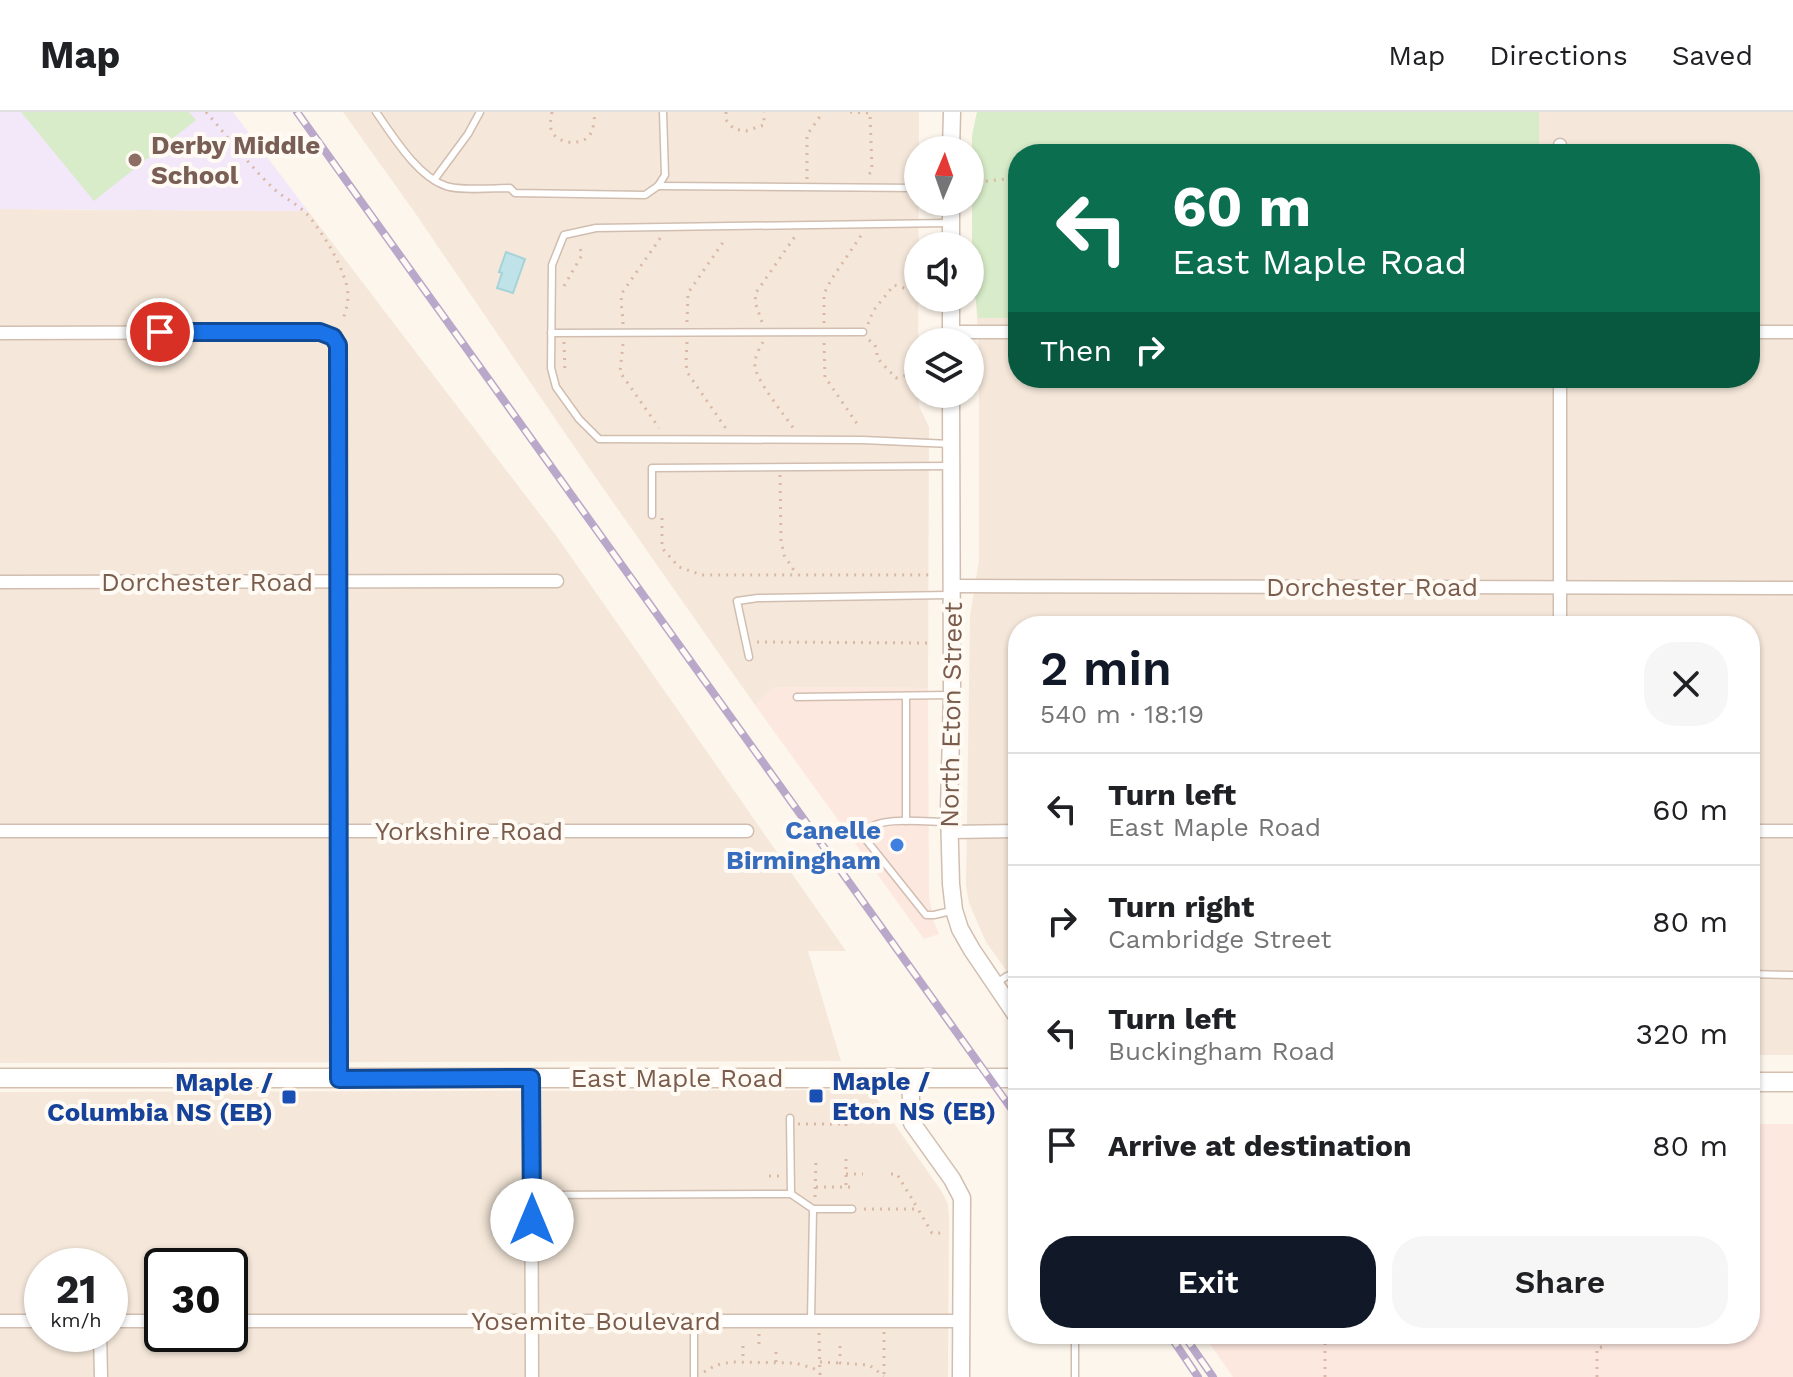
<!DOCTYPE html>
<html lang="en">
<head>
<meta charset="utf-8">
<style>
  body { margin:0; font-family:"Work Sans",sans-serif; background:#f6f6f6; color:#202124; height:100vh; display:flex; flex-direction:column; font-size:30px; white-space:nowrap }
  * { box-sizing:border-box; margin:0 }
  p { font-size:26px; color:#757577 }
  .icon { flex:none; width:44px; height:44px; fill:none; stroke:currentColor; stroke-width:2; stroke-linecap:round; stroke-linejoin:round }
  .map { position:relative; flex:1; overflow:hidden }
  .panel { position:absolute; left:1008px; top:504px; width:752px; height:728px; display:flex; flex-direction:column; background:#fff; border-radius:32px; box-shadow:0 2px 6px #0004 }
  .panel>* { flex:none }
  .top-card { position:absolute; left:1008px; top:32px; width:752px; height:244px; border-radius:32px; box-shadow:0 2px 6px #0004; background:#0b6e4f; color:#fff; overflow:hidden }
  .needle { width:52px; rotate:2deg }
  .tools { position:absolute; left:904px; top:24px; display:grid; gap:16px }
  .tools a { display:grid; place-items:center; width:80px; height:80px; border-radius:50%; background:#fff; box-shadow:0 2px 6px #0004; font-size:40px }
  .speed { position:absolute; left:24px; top:1136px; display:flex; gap:16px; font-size:40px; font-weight:700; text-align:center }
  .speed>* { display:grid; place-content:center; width:104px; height:104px; border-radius:50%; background:#fff; box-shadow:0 2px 6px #0004; line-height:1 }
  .speed small { font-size:20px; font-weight:400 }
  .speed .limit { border:4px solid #111; border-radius:12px; background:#fff; color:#111 }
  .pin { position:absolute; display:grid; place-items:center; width:68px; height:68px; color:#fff; margin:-34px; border:4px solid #fff; border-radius:50%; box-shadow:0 2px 8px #0007 }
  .me { position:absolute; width:88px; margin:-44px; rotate:0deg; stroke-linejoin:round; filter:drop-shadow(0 0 6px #0008) }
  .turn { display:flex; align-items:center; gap:28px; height:168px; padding:0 32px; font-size:36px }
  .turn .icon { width:104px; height:104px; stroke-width:2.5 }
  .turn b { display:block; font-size:56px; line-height:68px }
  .then { display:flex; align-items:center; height:76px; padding:0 32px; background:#0003; gap:16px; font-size:30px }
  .round { display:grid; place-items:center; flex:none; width:84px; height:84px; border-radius:32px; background:#f6f6f6 }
  .headline { display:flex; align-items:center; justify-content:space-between; height:136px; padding:0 32px }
  h1 { font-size:48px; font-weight:600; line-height:60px; color:#111827 }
  .cta { display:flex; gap:16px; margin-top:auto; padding:16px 32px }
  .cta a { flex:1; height:92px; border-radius:32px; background:#111827; color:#fff; font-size:32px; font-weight:600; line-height:92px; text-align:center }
  .cta a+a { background:#f6f6f6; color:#202124 }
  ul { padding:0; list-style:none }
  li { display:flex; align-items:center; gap:24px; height:112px; padding:0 32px; border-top:2px solid #e0e0e0 }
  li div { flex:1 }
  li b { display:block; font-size:30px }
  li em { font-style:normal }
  header { display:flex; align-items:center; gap:48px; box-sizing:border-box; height:112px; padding:0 40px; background:#fff; border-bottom:2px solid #e0e0e0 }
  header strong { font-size:38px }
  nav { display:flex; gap:44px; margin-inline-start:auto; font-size:28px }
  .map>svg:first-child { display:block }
  .residential { fill:#f5e8da; fill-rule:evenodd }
  .commercial { fill:#fde8e0 }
  .education { fill:#f3e8fa }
  .green { fill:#d8ecc9 }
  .water { fill:#bfe3e8; stroke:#a5d3da; stroke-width:2 }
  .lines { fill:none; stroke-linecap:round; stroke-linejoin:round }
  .service-casing { stroke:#d1beb0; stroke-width:9 }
  .minor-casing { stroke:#d1beb0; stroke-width:15 }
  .tertiary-casing { stroke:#d1beb0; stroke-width:19 }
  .secondary-casing { stroke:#d6c0b0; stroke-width:21 }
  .path { stroke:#d9b8a5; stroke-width:3; stroke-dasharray:2 6; stroke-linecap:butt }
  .service { stroke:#fff; stroke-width:6 }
  .minor { stroke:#fff; stroke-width:12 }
  .tertiary { stroke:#fff; stroke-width:16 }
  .secondary { stroke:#fff; stroke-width:18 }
  .rail-casing { stroke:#b9a8c9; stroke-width:8 }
  .rail { stroke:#fffaf3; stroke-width:5; stroke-dasharray:15; stroke-linecap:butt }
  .route-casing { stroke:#114b97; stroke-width:20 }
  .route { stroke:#1a73e8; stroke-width:14 }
  .education-dot { fill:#8d6e63; stroke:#fffaf3; stroke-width:3 }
  .shop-dot { fill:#3f7fe0; stroke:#fffaf3; stroke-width:3 }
  .transit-dot { fill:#1a4fb4; stroke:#fffaf3; stroke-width:3 }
  .labels { text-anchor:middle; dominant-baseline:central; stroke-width:8; stroke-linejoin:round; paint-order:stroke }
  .education-label { font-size:26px; font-weight:bold; fill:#785e54; stroke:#fffaf3; text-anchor:start }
  .street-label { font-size:26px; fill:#7a5c4d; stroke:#fffaf3 }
  .shop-label { font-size:26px; font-weight:bold; fill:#366cbe; stroke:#fffaf3; text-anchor:end }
  .transit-label { font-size:26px; font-weight:bold; fill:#164399; stroke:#fffaf3; text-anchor:start }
</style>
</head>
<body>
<header>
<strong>Map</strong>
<nav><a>Map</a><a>Directions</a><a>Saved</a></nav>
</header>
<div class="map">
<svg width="1793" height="1265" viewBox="0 0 1793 1265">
  <rect width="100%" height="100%" fill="#fdf6ec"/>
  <g class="residential">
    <polygon points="343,0 919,0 918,282 919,294 929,315 928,576 776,575 755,593 582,346 413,98"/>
    <path d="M977,0H1793V943H1750V514H1018V875L986,830L969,791L966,774L970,504L979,448V239L976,189L972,170V24ZM1018,42H1750V266H1018Z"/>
    <polygon points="0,97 308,99 555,422 846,839 808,839 841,949 0,951"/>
    <path d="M854,978L867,982L877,987L942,1080L948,1092L949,1106L948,1265H0V980ZM42,1154H110V1222H42ZM162,1154H230V1222H162Z"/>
  </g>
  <g class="commercial">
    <polygon points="776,575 928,576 929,785 934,810 939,822 924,827 755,593"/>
    <polygon points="1750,1012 1793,1012 1793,1265 1233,1265 1203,1222 1750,1222"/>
  </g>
  <polygon class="education" points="0,0 233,0 308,99 0,97"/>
  <g class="green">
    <polygon points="21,0 189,0 196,8 94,89"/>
    <polygon points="977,0 1539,0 1539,42 1018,42 1018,206 978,206 976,189 972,170 972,24"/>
  </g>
  <polygon class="water" points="506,140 525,147 513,181 497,176 502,161 499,160"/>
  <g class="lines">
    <defs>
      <g id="service">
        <path d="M376,0C393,24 417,64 446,74C459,79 494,76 510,76L515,81L645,83L658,74L665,63L663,0"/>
        <polyline points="434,68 468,22 480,0"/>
        <polyline points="658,74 918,76"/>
        <polyline points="948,111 596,116 564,123 552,153 551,256 556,275 579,307 599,327 863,328 951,332"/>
        <polyline points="551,221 863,220"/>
        <polyline points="652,403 652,356 951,354"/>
        <polyline points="749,545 737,489 758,486 948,483"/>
        <polyline points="797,585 949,583"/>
        <polyline points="906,585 906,709"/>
        <path d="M947,710C926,710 878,703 864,720L867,729L926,803H934L951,799"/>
        <polyline points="1750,862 1793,863"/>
        <polyline points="995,872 1007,864 1018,860"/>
        <polyline points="791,1082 813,1097 811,1209"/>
        <polyline points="531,1083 791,1082 790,1006"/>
        <polyline points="813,1097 852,1097"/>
        <polyline points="694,1210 694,1265"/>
        <polyline points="1075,1265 1075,1222"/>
      </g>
      <g id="minor">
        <polyline points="1560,42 1560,33"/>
        <polyline points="951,220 1018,220"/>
        <polyline points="1750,220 1793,220"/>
        <path d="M0,221L320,220C331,221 337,227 339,238V967"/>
        <polyline points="1560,266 1560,514"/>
        <polyline points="0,470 557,469"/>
        <polyline points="952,474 1793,476"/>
        <polyline points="0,719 747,719"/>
        <polyline points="1750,719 1793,719"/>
        <polyline points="949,720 1018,719"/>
        <polyline points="531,966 532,1265"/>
        <polyline points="0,1209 42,1209"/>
        <polyline points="110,1209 162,1209"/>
        <polyline points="230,1209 962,1209"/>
        <polyline points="100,1222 101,1265"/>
      </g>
      <g id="tertiary">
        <polyline points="951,38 952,0"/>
        <polyline points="951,134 951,90"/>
        <polyline points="951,230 951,186"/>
        <polyline points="951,282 952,583 949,699 951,772 954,798 960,817 972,838 1018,906"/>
        <polyline points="910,966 912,1011 952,1067 962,1086 961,1265"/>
      </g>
      <g id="secondary">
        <polyline points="0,966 1018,966"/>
        <polyline points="1750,970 1793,970"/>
      </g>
    </defs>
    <use href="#service" class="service-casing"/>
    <use href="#minor" class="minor-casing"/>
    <use href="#tertiary" class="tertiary-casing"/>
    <use href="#secondary" class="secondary-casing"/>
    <g class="path">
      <path d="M206,0C228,25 248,52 272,75C282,85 296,91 306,101C322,119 347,159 348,183C348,191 346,199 343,207"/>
      <path d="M552,0C551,7 549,13 552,20C558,31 579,34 588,25C594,19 594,8 595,0"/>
      <polyline points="726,0 726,8 734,17 746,19 764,13 764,0"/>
      <polyline points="850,0 870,1 872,58 868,64"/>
      <polyline points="807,67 807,23 823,0"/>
      <polyline points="970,71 1005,67"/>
      <polyline points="564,174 582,143 579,132"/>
      <polyline points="687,210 688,181 726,126"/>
      <polyline points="762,210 756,193 755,182 796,123"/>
      <polyline points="824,211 824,182 831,168 862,122"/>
      <path d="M623,212C623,202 620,192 622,181L661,125"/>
      <polyline points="868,212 873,199 894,173 907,177 918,174"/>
      <polyline points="869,228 875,233 878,247 896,266 918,260"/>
      <polyline points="564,230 565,262"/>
      <polyline points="687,230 686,251 687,260 727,318"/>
      <path d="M763,230C759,237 754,246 755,255C757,269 785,304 794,317"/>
      <polyline points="824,231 825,265 860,316"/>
      <polyline points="623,232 620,260 659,316"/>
      <polyline points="780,363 781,428 784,443 797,463"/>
      <polyline points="662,406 662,436 679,455 702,463 931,463"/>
      <polyline points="757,530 931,531"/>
      <polyline points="798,1012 846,1012 846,1020"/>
      <polyline points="846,1047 846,1075"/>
      <polyline points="846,1062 863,1062"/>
      <polyline points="891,1062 897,1062 918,1097"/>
      <polyline points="769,1064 781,1064"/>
      <polyline points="816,1075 850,1075"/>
      <polyline points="815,1085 816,1047"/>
      <polyline points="864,1097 918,1097 932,1121 944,1121"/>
      <polyline points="884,1220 884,1265"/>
      <polyline points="819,1221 820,1265"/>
      <polyline points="759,1222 759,1234"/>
      <polyline points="743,1234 743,1250"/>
      <polyline points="840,1234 840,1251 869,1253 884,1264"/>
      <polyline points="776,1250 776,1234"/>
      <polyline points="820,1250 840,1251"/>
      <polyline points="704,1260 716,1253 732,1250 795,1251 813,1256 820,1261"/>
      <polyline points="1325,1265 1325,1222"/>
      <polyline points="1597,1265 1597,1236 1602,1235 1602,1222"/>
    </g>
    <use href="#service" class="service"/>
    <use href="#minor" class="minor"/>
    <use href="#tertiary" class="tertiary"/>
    <use href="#secondary" class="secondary"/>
    <defs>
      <g id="rail">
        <polyline points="297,0 1018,1006"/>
        <polyline points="1169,1222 1198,1265"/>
        <polyline points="1183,1222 1213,1265"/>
      </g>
    </defs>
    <use href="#rail" class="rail-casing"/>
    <use href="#rail" class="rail"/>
  </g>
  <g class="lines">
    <defs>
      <polyline id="route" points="160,220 320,220 333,225 338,233 339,967 531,966 532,1108"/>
    </defs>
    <use href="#route" class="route-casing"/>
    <use href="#route" class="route"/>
  </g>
  <circle class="education-dot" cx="135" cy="48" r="8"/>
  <circle class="shop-dot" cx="897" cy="733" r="8"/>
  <g class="transit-dot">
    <rect x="808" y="976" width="16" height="16" rx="4"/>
    <rect x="281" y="977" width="16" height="16" rx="4"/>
  </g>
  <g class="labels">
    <g class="education-label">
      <text x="151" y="33">Derby Middle<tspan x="151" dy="30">School</tspan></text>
    </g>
    <g class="street-label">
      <text x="207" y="470">Dorchester Road</text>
      <text x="1372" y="475">Dorchester Road</text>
      <text transform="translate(951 603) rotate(-89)">North Eton Street</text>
      <text x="469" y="719">Yorkshire Road</text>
      <text x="677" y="966">East Maple Road</text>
      <text x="596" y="1209">Yosemite Boulevard</text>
    </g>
    <g class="shop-label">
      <text x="881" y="718">Canelle<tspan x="881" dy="30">Birmingham</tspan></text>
    </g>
    <g class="transit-label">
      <text x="832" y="969">Maple /<tspan x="832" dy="30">Eton NS (EB)</tspan></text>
      <text x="273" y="970" text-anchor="end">Maple /<tspan x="273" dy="30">Columbia NS (EB)</tspan></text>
    </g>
  </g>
</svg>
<div class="tools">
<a><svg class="needle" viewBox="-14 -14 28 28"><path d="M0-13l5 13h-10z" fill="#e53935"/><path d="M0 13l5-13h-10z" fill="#757577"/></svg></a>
<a><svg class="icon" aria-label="sound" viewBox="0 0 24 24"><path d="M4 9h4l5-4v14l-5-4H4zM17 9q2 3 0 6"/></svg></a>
<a><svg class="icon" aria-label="layers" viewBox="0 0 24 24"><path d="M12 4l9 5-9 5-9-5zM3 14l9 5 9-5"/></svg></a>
</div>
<div class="speed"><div>21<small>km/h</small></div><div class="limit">30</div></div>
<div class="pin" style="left:160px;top:220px;background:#d93025"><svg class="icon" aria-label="arrive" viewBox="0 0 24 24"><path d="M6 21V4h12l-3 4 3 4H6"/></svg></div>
<svg class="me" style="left:532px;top:1108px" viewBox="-20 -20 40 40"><circle r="19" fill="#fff"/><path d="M0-13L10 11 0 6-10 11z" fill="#1a73e8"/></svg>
<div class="top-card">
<div class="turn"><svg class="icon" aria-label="left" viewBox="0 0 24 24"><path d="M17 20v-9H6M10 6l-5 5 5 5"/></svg><div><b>60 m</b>East Maple Road</div></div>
<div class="then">Then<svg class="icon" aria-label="right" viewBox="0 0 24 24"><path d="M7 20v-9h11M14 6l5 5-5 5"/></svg></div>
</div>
<section class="panel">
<div class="headline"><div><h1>2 min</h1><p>540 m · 18:19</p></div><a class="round"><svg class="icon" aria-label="close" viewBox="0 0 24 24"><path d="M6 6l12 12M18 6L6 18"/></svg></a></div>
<ul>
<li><svg class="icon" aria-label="left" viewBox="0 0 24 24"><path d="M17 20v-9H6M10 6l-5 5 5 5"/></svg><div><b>Turn left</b><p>East Maple Road</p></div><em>60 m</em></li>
<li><svg class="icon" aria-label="right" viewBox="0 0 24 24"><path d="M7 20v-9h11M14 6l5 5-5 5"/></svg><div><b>Turn right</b><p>Cambridge Street</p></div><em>80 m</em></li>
<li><svg class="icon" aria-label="left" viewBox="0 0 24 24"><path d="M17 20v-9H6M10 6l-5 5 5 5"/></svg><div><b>Turn left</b><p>Buckingham Road</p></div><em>320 m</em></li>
<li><svg class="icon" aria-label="arrive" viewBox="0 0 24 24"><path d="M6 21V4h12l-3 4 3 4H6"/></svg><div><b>Arrive at destination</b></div><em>80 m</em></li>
</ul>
<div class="cta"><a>Exit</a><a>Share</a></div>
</section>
</div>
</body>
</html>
